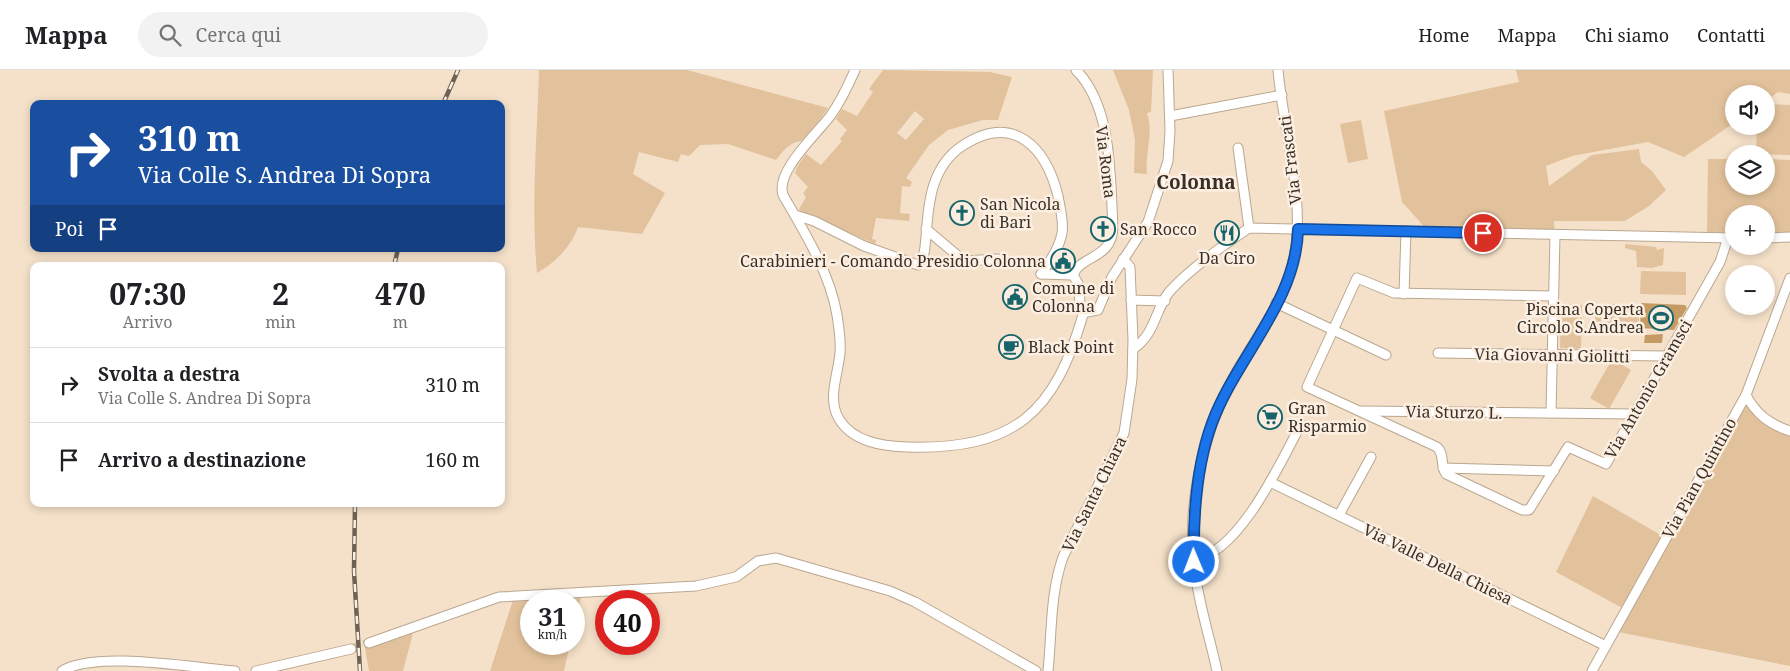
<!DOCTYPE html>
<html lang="it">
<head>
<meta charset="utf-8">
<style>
  body { margin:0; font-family:"Noto Serif",serif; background:#f2f2f2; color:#202124; height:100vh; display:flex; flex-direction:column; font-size:19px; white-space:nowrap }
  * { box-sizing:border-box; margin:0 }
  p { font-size:16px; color:#757577 }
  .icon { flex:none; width:28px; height:28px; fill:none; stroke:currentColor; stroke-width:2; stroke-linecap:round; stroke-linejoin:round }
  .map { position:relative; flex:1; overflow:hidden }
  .details { position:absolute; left:30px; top:192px; width:475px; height:245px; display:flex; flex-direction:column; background:#fff; border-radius:10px; box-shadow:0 2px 8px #0003 }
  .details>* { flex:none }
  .hud { position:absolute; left:30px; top:30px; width:475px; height:152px; border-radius:10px; box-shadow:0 2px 8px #0003; background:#1a4fa0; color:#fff; overflow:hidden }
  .fabs { position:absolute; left:1725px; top:15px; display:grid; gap:10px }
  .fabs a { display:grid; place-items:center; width:50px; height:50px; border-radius:50%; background:#fff; box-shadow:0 2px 8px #0003; font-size:25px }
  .speed { position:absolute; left:520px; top:520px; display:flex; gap:10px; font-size:25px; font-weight:700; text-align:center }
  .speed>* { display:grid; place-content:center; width:65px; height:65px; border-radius:50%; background:#fff; box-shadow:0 2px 8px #0003; line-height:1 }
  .speed small { font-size:12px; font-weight:400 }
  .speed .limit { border:8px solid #d22; background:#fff; color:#111 }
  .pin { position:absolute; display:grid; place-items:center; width:42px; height:42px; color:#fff; margin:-21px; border:2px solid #fff; border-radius:50%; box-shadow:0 1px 5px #0007 }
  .me { position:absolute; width:55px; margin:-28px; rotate:359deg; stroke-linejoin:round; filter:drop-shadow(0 0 4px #0008) }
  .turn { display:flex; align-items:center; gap:18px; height:105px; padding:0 25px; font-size:22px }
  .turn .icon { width:65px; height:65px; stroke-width:2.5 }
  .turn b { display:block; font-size:35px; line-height:42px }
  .then { display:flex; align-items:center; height:48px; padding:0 25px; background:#0003; gap:10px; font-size:19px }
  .eta { display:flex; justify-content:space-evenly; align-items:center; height:85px; text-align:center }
  .eta b { font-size:30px; font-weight:700; line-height:35px }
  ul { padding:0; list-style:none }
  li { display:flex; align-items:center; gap:15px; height:75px; padding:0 25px; border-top:1px solid #e0e0e0 }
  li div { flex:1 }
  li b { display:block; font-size:19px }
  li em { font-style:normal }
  header { display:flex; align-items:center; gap:30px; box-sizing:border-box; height:70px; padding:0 25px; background:#fff; border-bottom:1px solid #e0e0e0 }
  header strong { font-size:24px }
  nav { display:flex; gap:28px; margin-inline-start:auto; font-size:18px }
  .search { width:350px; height:45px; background:#f2f2f2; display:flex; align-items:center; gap:12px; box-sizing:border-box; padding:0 18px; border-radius:28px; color:#757577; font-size:19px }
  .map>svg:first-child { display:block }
  .green { fill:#e2c29c; fill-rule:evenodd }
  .water { fill:#c69a65 }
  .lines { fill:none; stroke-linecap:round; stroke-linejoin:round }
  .minor-tunnel { stroke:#cfbea9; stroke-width:9; stroke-dasharray:9 4.5; stroke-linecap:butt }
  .minor-casing { stroke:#baa790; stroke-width:11 }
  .minor { stroke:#fff; stroke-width:9 }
  .rail-casing { stroke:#6e6255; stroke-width:4.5 }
  .rail { stroke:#fcefe1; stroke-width:2.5; stroke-dasharray:8; stroke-linecap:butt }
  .route-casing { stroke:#114b97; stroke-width:12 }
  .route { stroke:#1a73e8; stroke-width:9 }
  .labels { text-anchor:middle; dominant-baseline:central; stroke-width:5; stroke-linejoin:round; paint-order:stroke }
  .street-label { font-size:16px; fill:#383027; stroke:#fcefe1 }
  .poi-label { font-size:16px; fill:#383027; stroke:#fcefe1; text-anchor:start }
  .quarter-label { font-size:19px; font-weight:bold; fill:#383027; stroke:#fcefe1 }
</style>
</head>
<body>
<header>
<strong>Mappa</strong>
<div class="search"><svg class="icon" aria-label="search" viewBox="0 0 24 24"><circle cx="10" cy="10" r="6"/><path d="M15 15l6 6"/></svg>Cerca qui</div>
<nav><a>Home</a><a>Mappa</a><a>Chi siamo</a><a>Contatti</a></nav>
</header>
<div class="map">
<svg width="1790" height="601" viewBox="0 0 1790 601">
  <rect width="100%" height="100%" fill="#f5e1c9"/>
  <g class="green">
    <path d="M539,0H687L828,38L804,71C790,71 784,80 776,90L728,74L700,75L689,86L681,84L678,92L639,82L633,104L665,123L642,164L578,157C571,177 555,193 537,203C531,135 537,68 539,0Z"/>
    <path d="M883,0L990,2L1012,7L998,50H983L948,60L929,75L906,108L912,112L910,117L902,116L900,143L910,144L909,151L876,148L872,169L876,170L875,174L802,142L799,139L806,127L803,123L808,117L795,103L797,97L806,84L821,95L842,71L840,69L847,60L836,49L842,39L857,46L873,22L869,19ZM915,41L924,49L906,70L897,63Z"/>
    <path d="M1113,0H1153L1151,42L1147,43C1154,63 1145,82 1147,104L1134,103L1135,70L1129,40Z"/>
    <polygon points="1516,0 1790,0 1790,24 1778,22 1766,31 1766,24 1734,24 1734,53 1684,87 1648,72 1572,86 1546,96 1549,116 1592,85 1639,79 1641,92 1652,101 1666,120 1649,136 1625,151 1554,151 1555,165 1429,162 1402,132 1384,41 1519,12"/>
    <polygon points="1766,34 1790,35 1790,85 1756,84 1757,56 1766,56"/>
    <polygon points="1361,50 1368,89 1348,93 1340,54"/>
    <polygon points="1708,89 1734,89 1734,116 1766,116 1766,89 1790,90 1790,163 1766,163 1766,144 1734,144 1734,162 1707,162"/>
    <polygon points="1625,174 1656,177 1657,180 1664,178 1663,195 1652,198 1637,197 1636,181 1625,178"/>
    <polygon points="1641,201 1686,202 1686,225 1640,224"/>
    <polygon points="1561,234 1582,235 1581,279 1560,278"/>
    <rect x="1595" y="234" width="44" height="21"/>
    <polygon points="1612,289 1631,300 1609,339 1590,328"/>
    <polygon points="1746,325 1779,363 1790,364 1790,596 1613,561 1626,540 1556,502 1593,426 1666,468"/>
    <polygon points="581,527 574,560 574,531 531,531 531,574 570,574 564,601 490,601 513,530"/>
    <polygon points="413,563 403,601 369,601 365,578"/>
  </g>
  <g class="water">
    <polygon points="1641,233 1685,235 1687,238 1674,260 1640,258"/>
    <polygon points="1663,264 1662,273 1644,273 1645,265"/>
  </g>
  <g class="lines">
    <polyline class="minor-tunnel" points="351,579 369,573"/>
    <defs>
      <g id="minor">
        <path d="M855,0C848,16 841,31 831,45C818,63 775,101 783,125C804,161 830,203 837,245C839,257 841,270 840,283C838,305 827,329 839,349C853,372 882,376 906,377C1015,380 1055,344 1084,241"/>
        <polyline points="1170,46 1282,25"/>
        <polyline points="1238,78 1249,158"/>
        <path d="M795,145L814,151L864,176L918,195C935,183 913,109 962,76C1013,42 1046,77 1058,126C1060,138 1064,151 1062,163C1059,179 1050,191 1041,204"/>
        <polyline points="926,159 964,191 998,189"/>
        <polyline points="1766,168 1790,167"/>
        <polyline points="1041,204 1073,205"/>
        <polyline points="1073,205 1079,215 1080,238 1087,242 1098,240 1112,207 1148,152 1168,91 1170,61 1168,0"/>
        <path d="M1073,205C1080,185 1112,190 1113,157C1110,109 1113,37 1076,0"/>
        <polyline points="1404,224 1406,161"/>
        <path d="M1552,226L1394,223L1357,208L1307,317L1437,377C1445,385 1440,395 1446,404L1522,440H1529L1568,377L1606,394L1720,192L1728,168"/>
        <polyline points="1131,230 1165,231"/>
        <polyline points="1276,233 1386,285"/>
        <path d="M1133,279C1156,264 1155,238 1170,221C1192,197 1222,176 1249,158L1734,168"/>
        <polyline points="1438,283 1666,286"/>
        <path d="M1746,325C1756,344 1769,354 1790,361"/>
        <polyline points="1362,341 1633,344"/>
        <polyline points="1551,343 1555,165"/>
        <polyline points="1443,398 1554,401"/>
        <polyline points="1270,412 1606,576"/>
        <polyline points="1339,445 1371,387"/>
        <path d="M1194,489C1239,484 1282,390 1301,354"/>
        <polyline points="369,573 499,527 696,516 736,507 758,491 776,488 890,521 915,532 1036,601"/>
        <path d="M62,601C96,580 193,598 235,601"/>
        <polyline points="256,601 351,579"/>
        <path d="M1048,601C1052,562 1050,524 1063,487L1124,363L1132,309L1133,270L1130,197L1123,189"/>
        <path d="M1217,601C1210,568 1199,535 1195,502C1186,435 1202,366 1233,308C1254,270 1285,231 1294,187C1306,130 1283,59 1278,0"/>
        <polyline points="1592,601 1746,325 1790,208"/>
      </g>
    </defs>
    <use href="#minor" class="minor-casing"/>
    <use href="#minor" class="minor"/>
    <defs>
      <g id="rail">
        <polyline points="443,34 458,0"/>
        <polyline points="394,196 398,179"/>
        <polyline points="355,434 354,501 360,601"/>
      </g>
    </defs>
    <use href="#rail" class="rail-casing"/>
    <use href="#rail" class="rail"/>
  </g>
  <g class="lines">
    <defs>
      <path id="route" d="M1194,492C1193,446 1196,397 1212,353C1236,288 1297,231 1298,159L1483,163"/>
    </defs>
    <use href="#route" class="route-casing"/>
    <use href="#route" class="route"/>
  </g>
  <defs>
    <symbol id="church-ring" viewBox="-11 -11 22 22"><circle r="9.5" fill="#fcefe1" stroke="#17656b" stroke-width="1.5"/><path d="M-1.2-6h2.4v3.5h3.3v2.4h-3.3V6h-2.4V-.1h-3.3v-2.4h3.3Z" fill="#17656b"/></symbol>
    <symbol id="restaurant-ring" viewBox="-11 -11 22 22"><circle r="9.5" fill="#fcefe1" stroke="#17656b" stroke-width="1.5"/><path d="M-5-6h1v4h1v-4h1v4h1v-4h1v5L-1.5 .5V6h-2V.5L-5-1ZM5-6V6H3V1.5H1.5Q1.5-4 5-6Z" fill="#17656b"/></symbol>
    <symbol id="civic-ring" viewBox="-11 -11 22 22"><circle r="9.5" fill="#fcefe1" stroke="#17656b" stroke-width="1.5"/><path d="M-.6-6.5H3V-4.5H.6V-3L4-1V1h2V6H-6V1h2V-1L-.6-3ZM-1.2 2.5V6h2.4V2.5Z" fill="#17656b"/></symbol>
    <symbol id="stadium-ring" viewBox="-11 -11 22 22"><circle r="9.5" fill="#fcefe1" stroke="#17656b" stroke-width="1.5"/><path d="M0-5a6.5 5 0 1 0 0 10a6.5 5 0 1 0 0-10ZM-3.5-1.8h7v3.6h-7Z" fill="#17656b"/></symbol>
    <symbol id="cafe-ring" viewBox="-11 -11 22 22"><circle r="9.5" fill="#fcefe1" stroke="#17656b" stroke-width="1.5"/><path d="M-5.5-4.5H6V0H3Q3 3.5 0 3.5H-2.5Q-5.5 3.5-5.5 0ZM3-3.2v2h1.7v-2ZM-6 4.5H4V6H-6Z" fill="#17656b"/></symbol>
    <symbol id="supermarket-ring" viewBox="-11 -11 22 22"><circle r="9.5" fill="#fcefe1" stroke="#17656b" stroke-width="1.5"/><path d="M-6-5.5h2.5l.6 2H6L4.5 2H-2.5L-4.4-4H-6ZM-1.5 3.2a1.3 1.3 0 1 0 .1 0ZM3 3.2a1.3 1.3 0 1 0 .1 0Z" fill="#17656b"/></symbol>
  </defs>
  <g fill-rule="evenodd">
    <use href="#church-ring" x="948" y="129" width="28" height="28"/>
    <use href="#church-ring" x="1089" y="145" width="28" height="28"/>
    <use href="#restaurant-ring" x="1213" y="149" width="28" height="28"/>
    <use href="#civic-ring" x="1049" y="177" width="28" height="28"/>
    <use href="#civic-ring" x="1001" y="213" width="28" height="28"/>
    <use href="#stadium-ring" x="1647" y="234" width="28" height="28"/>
    <use href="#cafe-ring" x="997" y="263" width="28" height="28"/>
    <use href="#supermarket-ring" x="1256" y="333" width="28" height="28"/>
  </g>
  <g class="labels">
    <g class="street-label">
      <text transform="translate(1290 90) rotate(-97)">Via Frascati</text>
      <text transform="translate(1106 92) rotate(83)">Via Roma</text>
      <text transform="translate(1552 285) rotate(1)">Via Giovanni Giolitti</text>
      <text transform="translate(1648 319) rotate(-60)">Via Antonio Gramsci</text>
      <text transform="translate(1454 342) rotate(1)">Via Sturzo L.</text>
      <text transform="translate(1699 408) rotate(-61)">Via Pian Quintino</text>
      <text transform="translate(1094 424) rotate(-64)">Via Santa Chiara</text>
      <text transform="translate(1438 494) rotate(26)">Via Valle Della Chiesa</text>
    </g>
    <g class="poi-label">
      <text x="980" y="134">San Nicola<tspan x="980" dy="18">di Bari</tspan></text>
      <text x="1120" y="159">San Rocco</text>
      <text x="1227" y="188" text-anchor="middle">Da Ciro</text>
      <text x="1046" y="191" text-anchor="end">Carabinieri - Comando Presidio Colonna</text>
      <text x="1032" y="218">Comune di<tspan x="1032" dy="18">Colonna</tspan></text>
      <text x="1644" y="239" text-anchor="end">Piscina Coperta<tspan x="1644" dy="18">Circolo S.Andrea</tspan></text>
      <text x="1028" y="277">Black Point</text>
      <text x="1288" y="338">Gran<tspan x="1288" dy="18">Risparmio</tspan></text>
    </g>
    <g class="quarter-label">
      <text x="1196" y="112">Colonna</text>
    </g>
  </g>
</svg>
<div class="fabs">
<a><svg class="icon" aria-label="sound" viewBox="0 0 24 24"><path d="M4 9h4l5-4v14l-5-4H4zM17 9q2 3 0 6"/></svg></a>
<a><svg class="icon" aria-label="layers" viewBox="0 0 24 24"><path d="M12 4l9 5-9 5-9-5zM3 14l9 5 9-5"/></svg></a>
<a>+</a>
<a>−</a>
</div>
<div class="speed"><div>31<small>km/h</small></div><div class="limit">40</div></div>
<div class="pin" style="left:1483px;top:163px;background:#d93025"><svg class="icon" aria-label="arrive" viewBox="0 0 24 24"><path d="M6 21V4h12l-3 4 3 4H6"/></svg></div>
<svg class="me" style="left:1194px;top:492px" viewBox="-20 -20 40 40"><circle r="17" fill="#1a73e8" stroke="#fff" stroke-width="3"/><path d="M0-11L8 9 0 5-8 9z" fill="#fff"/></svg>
<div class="hud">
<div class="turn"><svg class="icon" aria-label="right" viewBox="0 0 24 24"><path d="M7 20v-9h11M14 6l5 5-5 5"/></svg><div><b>310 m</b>Via Colle S. Andrea Di Sopra</div></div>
<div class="then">Poi<svg class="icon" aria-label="arrive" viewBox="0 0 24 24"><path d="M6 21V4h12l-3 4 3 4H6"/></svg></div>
</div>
<section class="details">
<div class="eta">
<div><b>07:30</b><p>Arrivo</p></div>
<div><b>2</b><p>min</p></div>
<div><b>470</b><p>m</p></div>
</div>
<ul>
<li><svg class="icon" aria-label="right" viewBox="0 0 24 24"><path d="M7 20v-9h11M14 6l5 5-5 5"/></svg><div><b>Svolta a destra</b><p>Via Colle S. Andrea Di Sopra</p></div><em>310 m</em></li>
<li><svg class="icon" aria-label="arrive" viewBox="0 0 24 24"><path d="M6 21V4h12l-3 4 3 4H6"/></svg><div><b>Arrivo a destinazione</b></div><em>160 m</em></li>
</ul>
</section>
</div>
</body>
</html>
